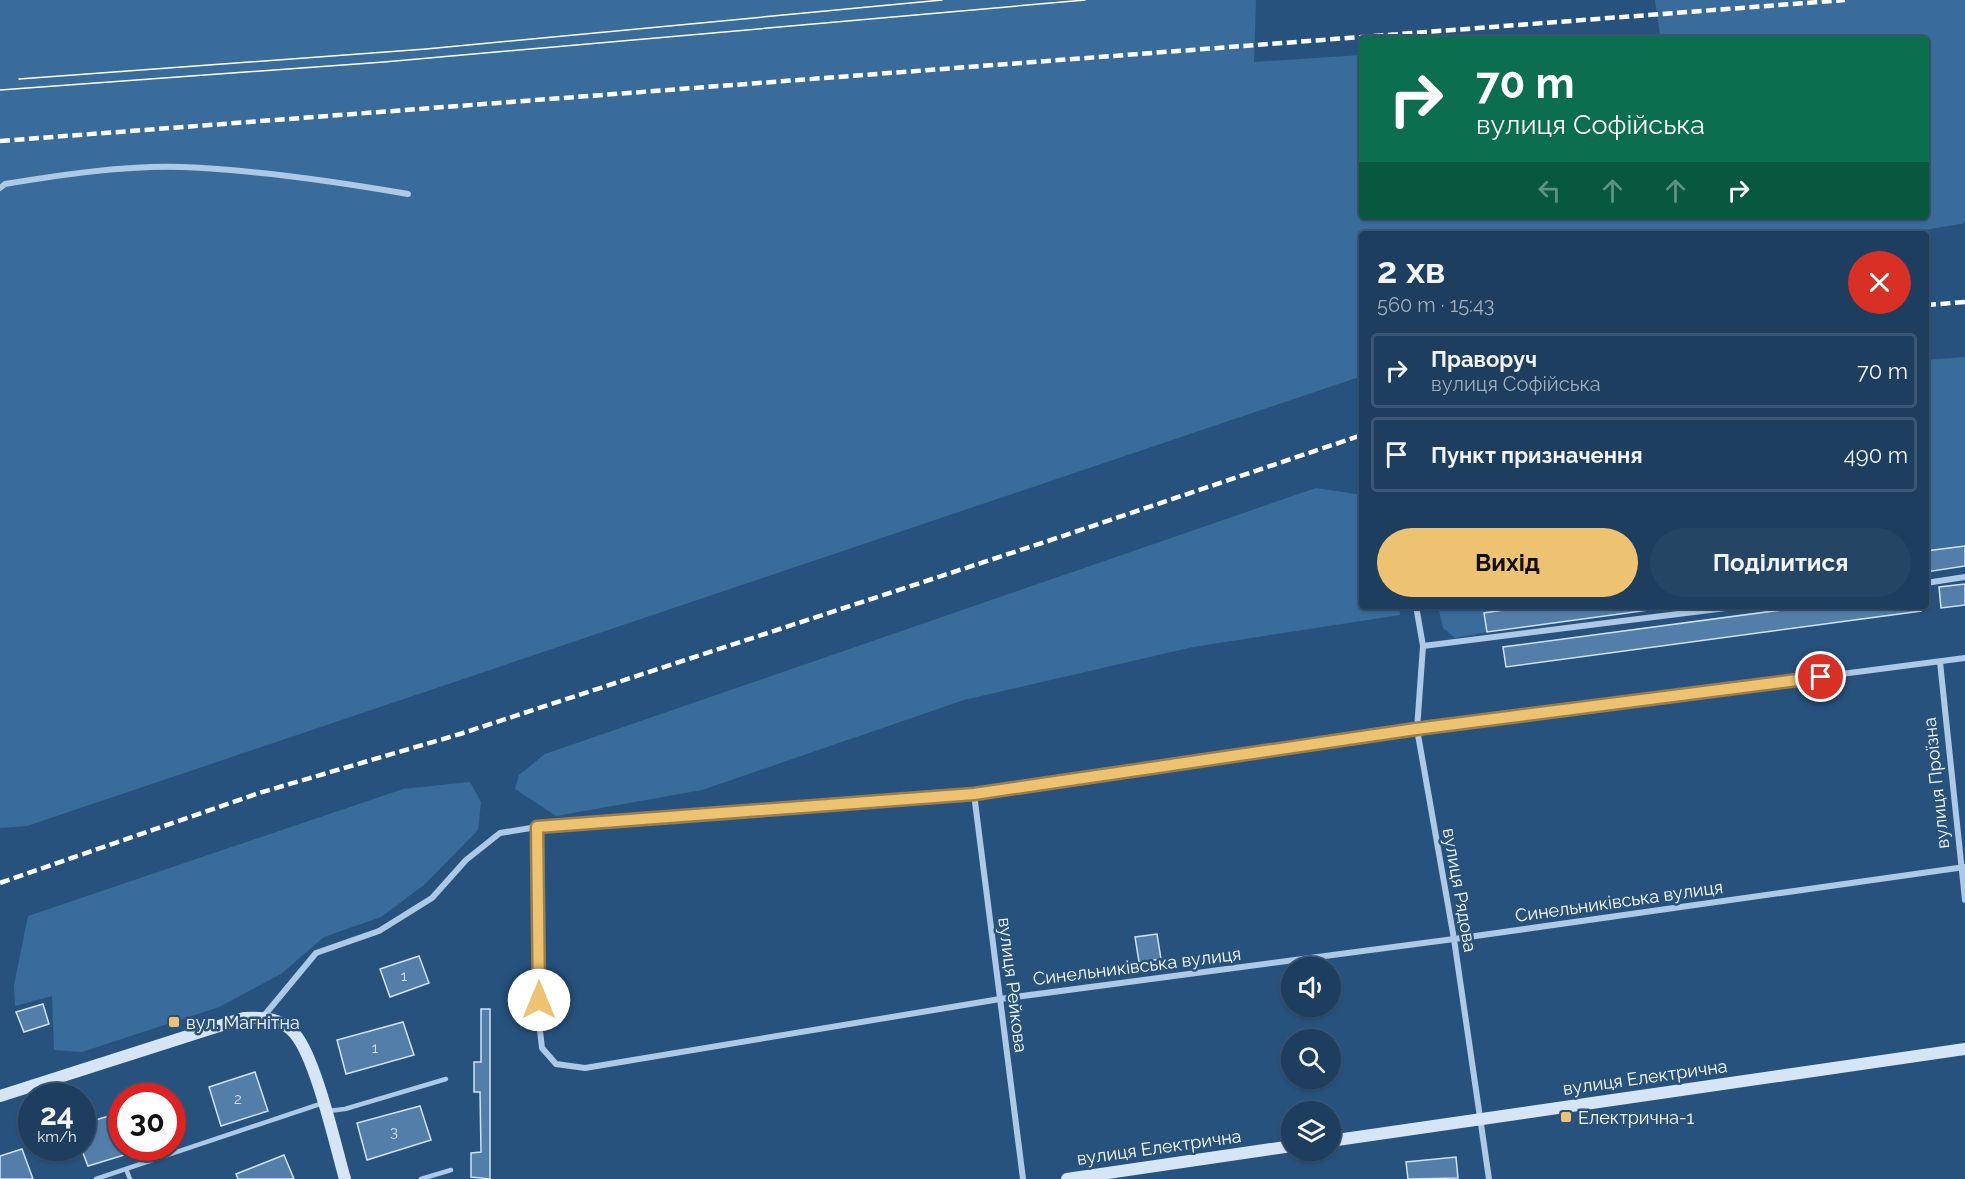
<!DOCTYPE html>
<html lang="uk">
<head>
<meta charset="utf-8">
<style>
  body { margin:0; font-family:Raleway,sans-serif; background:#254564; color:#f1f3f6; height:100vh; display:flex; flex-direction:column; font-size:22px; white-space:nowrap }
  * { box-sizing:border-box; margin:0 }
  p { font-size:20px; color:#a0aebc }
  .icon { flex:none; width:33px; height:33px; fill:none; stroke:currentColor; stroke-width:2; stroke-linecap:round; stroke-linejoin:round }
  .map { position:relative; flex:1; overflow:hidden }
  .panel { position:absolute; left:1359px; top:231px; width:570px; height:378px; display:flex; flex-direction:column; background:#1d3e5e; border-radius:6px; box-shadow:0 2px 4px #0004,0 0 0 2px #3b5773 }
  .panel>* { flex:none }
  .banner { position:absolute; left:1359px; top:36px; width:570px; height:183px; border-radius:6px; box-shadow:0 2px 4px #0004,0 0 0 2px #3b5773; background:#0b6e4f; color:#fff; overflow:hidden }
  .tools { position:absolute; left:1281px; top:957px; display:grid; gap:12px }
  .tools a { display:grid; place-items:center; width:60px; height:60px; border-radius:50%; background:#1d3e5e; box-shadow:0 2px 4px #0004,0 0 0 2px #3b5773; font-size:30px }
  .speed { position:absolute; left:18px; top:1083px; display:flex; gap:12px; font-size:30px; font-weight:700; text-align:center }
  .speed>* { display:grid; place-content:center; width:78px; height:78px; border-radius:50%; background:#1d3e5e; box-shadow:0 2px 4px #0004,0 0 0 2px #3b5773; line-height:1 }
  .speed small { font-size:15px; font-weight:400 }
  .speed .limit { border:9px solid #d22; background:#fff; color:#111 }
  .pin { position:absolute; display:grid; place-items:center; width:51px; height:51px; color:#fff; margin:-26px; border:3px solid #fff; border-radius:50%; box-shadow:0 2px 6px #0007 }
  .me { position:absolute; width:66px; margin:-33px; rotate:0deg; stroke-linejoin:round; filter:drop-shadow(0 0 4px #0008) }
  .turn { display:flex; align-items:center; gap:21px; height:126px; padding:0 18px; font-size:27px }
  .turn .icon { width:78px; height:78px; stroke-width:2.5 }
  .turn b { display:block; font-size:42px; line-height:51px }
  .lanes { display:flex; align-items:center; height:57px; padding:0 18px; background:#0003; justify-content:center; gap:30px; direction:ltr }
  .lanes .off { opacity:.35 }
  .round { display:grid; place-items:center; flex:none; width:63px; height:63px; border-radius:32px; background:#254564 }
  .headline { display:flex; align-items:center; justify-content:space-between; height:102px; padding:0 18px }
  h1 { font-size:36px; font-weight:700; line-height:45px }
  .action { display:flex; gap:12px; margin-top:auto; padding:12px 18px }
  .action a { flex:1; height:69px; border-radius:36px; background:#edc372; color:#111; font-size:24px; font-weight:700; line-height:69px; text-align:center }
  .action a+a { background:#254564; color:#f1f3f6 }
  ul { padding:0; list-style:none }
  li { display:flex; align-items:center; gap:18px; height:75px; margin:0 12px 9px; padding:0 6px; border:3px solid #3b5773; border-radius:6px }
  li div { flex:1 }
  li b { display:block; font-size:22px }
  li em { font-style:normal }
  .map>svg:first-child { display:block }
  .green { fill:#3a6c9b }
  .building { fill:#537ea9; stroke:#cfe2f4; stroke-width:1.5 }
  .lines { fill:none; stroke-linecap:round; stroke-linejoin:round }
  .lane { stroke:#adc9e5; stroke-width:4.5 }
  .street { stroke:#adc9e5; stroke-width:6 }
  .secondary { stroke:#d6e5f5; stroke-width:12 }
  .tram { stroke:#fff; stroke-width:1.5 }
  .rail { stroke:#fff; stroke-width:4.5; stroke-dasharray:10 4.5; stroke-linecap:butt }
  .route-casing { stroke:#9a7f4a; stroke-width:15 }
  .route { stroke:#edc372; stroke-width:10 }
  .poi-dot { fill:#edc372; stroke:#27527e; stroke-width:2 }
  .labels { text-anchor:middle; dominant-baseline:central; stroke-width:5; stroke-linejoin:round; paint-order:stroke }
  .number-label { font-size:15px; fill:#d4dfea }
  .street-label { font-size:18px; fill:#fff; stroke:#27527e }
  .poi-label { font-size:18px; fill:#fff; stroke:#27527e; text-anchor:start }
</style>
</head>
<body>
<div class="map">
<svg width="1965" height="1179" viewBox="0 0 1965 1179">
  <rect width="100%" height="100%" fill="#27527e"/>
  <g class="green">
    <polygon points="0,0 1256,0 1254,62 1362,55 1362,216 1926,216 1926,39 1594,39 1660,35 1655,0 1965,0 1965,223 1902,234 1362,234 1362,376 27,826 0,828"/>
    <polygon points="1965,357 1965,546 1926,551 1926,360"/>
    <polygon points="1316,488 1362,495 1362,606 1399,606 1400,615 1193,647 964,700 702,790 556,816 515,789 519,775 545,754"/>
    <polygon points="1438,606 1531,606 1484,613 1487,632 1455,638 1443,628"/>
    <polygon points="470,782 481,802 478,830 424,885 381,917 324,937 281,974 219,1007 82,1052 54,1050 52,996 15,1006 14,985 28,916 403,789"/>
  </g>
  <g class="building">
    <polygon points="1965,546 1965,566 1926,572 1926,551"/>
    <polygon points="1965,584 1965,605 1941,608 1939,587"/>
    <polygon points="1531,606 1678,606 1487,632 1484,613"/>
    <polygon points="1811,606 1920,606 1921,611 1506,667 1503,647"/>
    <polygon points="1157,934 1161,959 1139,962 1135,937"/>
    <polygon points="419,956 429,983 390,997 380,969"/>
    <polygon points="43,1004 49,1024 24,1032 16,1012"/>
    <polygon points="481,1009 490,1009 490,1179 471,1177 471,1153 481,1152 480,1092 474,1092 474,1062 481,1062"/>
    <polygon points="403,1022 414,1055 346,1074 337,1040"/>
    <polygon points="255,1072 268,1111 221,1126 209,1087"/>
    <polygon points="420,1106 431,1140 367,1160 357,1123"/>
    <polygon points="122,1112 122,1148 147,1148 88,1166 81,1148 82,1124"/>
    <polygon points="172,1112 180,1137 172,1140"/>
    <polygon points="22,1149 33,1179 0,1179 0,1156"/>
    <polygon points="284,1155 294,1179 238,1179 236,1174"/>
    <polygon points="1456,1157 1458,1178 1408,1179 1406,1162"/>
  </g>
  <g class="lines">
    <g class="lane">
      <polyline points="328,1111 345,1109 446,1079"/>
      <polyline points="126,1169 130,1179"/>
      <polyline points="96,1179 323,1103"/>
      <polyline points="421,1179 451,1170"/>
    </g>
    <g class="street">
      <path d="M0,188L5,184C60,175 126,165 182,167C258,170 333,181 408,194"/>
      <polyline points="1926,583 1965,577"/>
      <polyline points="1416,606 1423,646 1417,729 1454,939 1489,1179"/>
      <polyline points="1423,646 1742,606"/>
      <polyline points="1940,662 1965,900"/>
      <polyline points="974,794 1023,1179"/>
      <polyline points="537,827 539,1022 542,1048 556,1064 585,1068 1000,999 1454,939 1965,867"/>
      <polyline points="263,1017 316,953 379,931 432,898 466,860 500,833 537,827 974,794 1417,729 1965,658"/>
    </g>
    <g class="secondary">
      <path d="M0,1096L244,1018C263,1017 282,1018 295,1034C316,1059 335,1144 345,1179"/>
      <polyline points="1330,1141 1965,1049"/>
      <polyline points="1067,1179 1292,1146"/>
    </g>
    <g class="tram">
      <polyline points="19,79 426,49 942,0"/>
      <polyline points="0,90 384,62 1085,0"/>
    </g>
    <g class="rail">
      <polyline points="0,141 1845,0"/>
      <polyline points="1926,305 1965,302"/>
      <polyline points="0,883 259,793 460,734 1048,541 1362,435"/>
    </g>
  </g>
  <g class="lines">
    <defs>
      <polyline id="route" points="539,1000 537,827 974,794 1416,729 1821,677"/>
    </defs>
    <use href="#route" class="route-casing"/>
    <use href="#route" class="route"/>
  </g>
  <g class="poi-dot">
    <rect x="168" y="1016" width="12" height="12" rx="3"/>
    <rect x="1560" y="1111" width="12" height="12" rx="3"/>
  </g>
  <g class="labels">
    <g class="number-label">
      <text x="404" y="976">1</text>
      <text x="375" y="1048">1</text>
      <text x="238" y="1099">2</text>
      <text x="394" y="1132">3</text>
    </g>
    <g class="street-label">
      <text transform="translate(1936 783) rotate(-96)">вулиця Проїзна</text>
      <text transform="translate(1460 890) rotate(80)">вулиця Рядова</text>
      <text transform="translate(1619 901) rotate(-8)">Синельниківська вулиця</text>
      <text transform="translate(1137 966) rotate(-7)">Синельниківська вулиця</text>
      <text transform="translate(1013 985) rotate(83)">вулиця Рейкова</text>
      <text transform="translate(1645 1077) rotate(-8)">вулиця Електрична</text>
      <text transform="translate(1159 1147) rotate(-8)">вулиця Електрична</text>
    </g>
    <g class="poi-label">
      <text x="186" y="1022">вул. Магнітна</text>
      <text x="1578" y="1117">Електрична-1</text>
    </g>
  </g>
</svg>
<div class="tools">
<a><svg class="icon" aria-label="sound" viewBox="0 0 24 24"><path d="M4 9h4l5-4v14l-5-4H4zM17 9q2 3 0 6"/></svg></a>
<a><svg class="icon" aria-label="search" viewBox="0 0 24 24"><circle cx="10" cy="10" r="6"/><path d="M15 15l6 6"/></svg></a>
<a><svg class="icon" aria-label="layers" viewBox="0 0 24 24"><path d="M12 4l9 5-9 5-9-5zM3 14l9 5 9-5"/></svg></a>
</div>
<div class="speed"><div>24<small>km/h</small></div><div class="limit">30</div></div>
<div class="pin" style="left:1821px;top:677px;background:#d93025"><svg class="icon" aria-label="arrive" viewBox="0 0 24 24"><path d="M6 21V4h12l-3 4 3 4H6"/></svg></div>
<svg class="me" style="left:539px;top:1000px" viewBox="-20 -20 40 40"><circle r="19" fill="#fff"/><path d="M0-13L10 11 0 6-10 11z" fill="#edc372"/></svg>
<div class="banner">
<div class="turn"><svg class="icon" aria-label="right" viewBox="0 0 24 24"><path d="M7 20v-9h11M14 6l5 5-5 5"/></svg><div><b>70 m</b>вулиця Софійська</div></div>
<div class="lanes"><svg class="icon off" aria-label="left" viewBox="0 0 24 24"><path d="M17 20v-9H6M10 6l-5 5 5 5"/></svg><svg class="icon off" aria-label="ahead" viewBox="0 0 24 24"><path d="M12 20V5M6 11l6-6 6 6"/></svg><svg class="icon off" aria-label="ahead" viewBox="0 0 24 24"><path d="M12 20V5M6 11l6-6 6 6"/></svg><svg class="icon" aria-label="right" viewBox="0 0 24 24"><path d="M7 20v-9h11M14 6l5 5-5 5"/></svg></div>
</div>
<section class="panel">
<div class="headline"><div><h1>2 хв</h1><p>560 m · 15:43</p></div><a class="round" style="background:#d93025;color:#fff"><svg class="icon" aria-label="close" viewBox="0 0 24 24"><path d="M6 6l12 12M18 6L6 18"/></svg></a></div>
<ul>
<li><svg class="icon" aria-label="right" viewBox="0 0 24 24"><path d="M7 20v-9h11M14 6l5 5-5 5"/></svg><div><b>Праворуч</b><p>вулиця Софійська</p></div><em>70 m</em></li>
<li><svg class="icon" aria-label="arrive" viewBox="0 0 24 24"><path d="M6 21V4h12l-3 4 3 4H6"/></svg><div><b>Пункт призначення</b></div><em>490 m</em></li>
</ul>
<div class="action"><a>Вихід</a><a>Поділитися</a></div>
</section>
</div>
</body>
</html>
